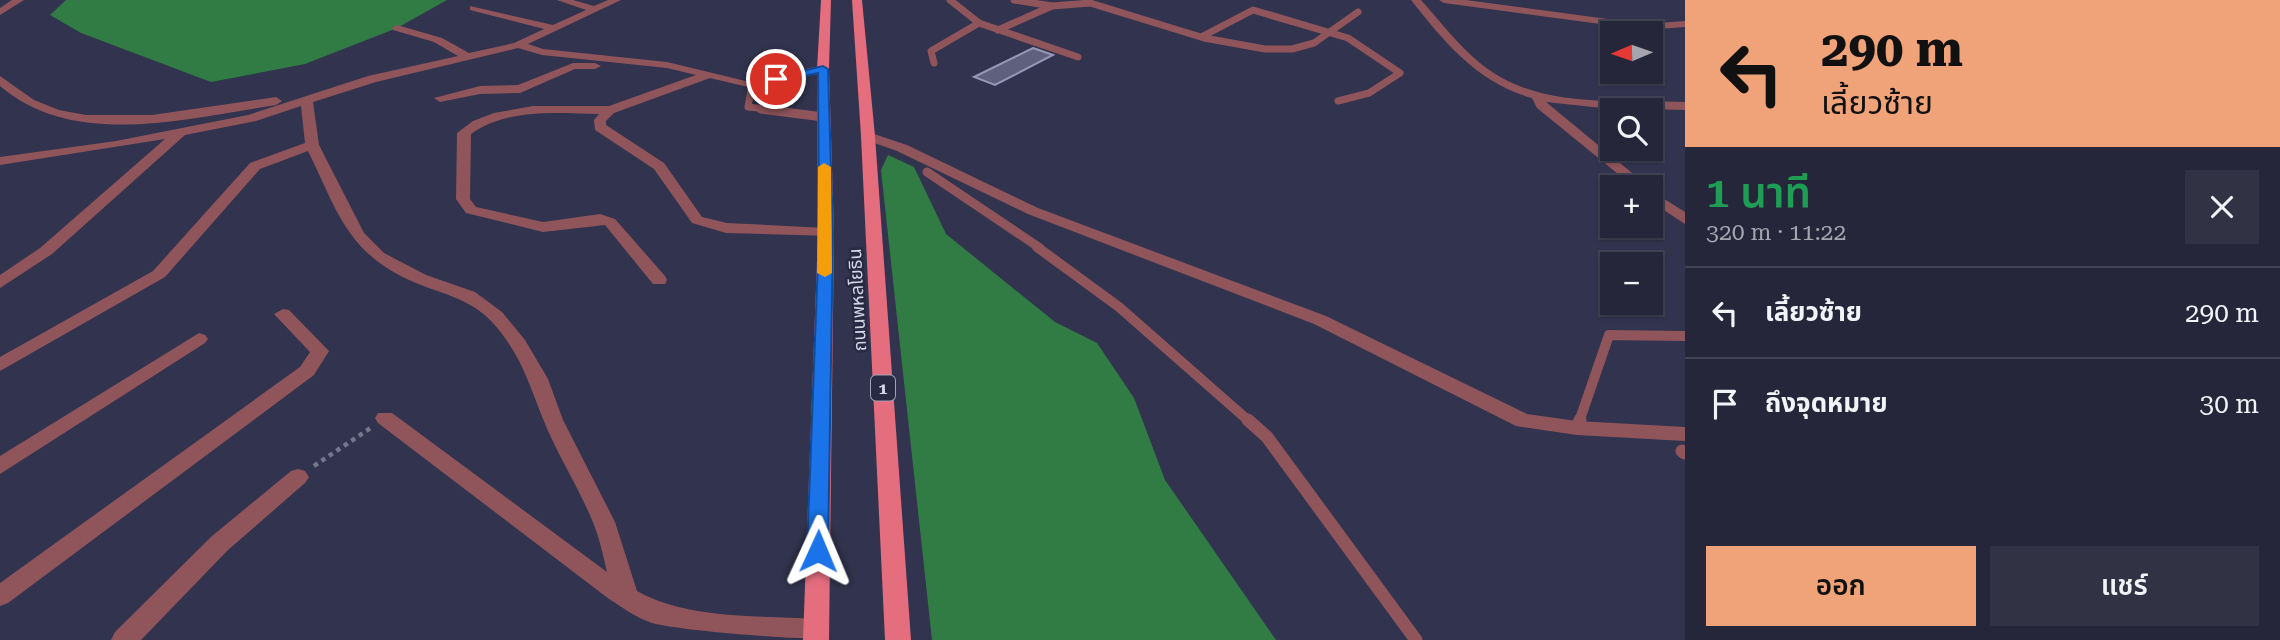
<!DOCTYPE html>
<html lang="th">
<head>
<meta charset="utf-8">
<style>
  body { margin:0; font-family:"Roboto Serif","Noto Sans Thai",serif; background:#323245; color:#f1f3f6; height:100vh; display:flex; flex-direction:column; font-size:26px; white-space:nowrap }
  * { box-sizing:border-box; margin:0 }
  p { font-size:23px; color:#a4a5af }
  .icon { flex:none; width:38px; height:38px; fill:none; stroke:currentColor; stroke-width:2; stroke-linecap:round; stroke-linejoin:round }
  .map { position:relative; flex:1; overflow:hidden }
  .side { display:flex; flex-direction:column; background:#26263a; width:595px }
  .side>* { flex:none }
  .top-card { background:#f0a278; color:#111; overflow:hidden }
  .needle { width:46px; rotate:268deg }
  .fabs { position:absolute; left:1600px; top:21px; display:grid; gap:14px }
  .fabs a { display:grid; place-items:center; width:63px; height:63px; border-radius:0px; background:#26263a; box-shadow:0 2px 5px #0004,0 0 0 2px #424354; font-size:35px }
  .pin { position:absolute; display:grid; place-items:center; width:60px; height:60px; color:#fff; margin:-30px; border:4px solid #fff; border-radius:50%; box-shadow:0 2px 7px #0007 }
  .me { position:absolute; width:77px; margin:-38px; rotate:1deg; stroke-linejoin:round; filter:drop-shadow(0 0 5px #0008) }
  .turn { display:flex; align-items:center; gap:24px; height:147px; padding:0 21px; font-size:32px }
  .turn .icon { width:91px; height:91px; stroke-width:2.5 }
  .turn b { display:block; font-size:49px; line-height:60px }
  .round { display:grid; place-items:center; flex:none; width:74px; height:74px; border-radius:0px; background:#323245 }
  .head { display:flex; align-items:center; justify-content:space-between; height:119px; padding:0 21px }
  h1 { font-size:42px; font-weight:600; line-height:52px; color:#1e9e55 }
  .action { display:flex; gap:14px; margin-top:auto; padding:14px 21px }
  .action a { flex:1; height:80px; border-radius:0px; background:#f0a278; color:#111; font-size:28px; font-weight:600; line-height:80px; text-align:center }
  .action a+a { background:#323245; color:#f1f3f6 }
  ul { padding:0; list-style:none }
  li { display:flex; align-items:center; gap:21px; height:91px; padding:0 21px; border-top:2px solid #424354 }
  li div { flex:1 }
  li b { display:block; font-size:26px }
  li em { font-style:normal }
  main { display:flex; flex:1; min-height:0 }
  .map>svg:first-child { display:block }
  .forest { fill:#317c44 }
  .building { fill:#5f607e; stroke:#9698b8; stroke-width:2 }
  .lines { fill:none; stroke-linecap:round; stroke-linejoin:round }
  .path { stroke:#76778e; stroke-width:4.5; stroke-dasharray:4.5 4.5; stroke-linecap:butt }
  .service-far3 { stroke:#8f555b; stroke-width:7 }
  .service-far2 { stroke:#8f555b; stroke-width:9 }
  .service-far1 { stroke:#8f555b; stroke-width:10 }
  .service { stroke:#8f555b; stroke-width:13 }
  .minor { fill:#8f555b; fill-rule:evenodd }
  .primary { fill:#e46d7e; fill-rule:evenodd }
  .route { fill:#1a73e8; stroke:#114b97; stroke-width:2 }
  .slow { fill:#f59e0b }
  .labels { text-anchor:middle; dominant-baseline:central; stroke-width:5; stroke-linejoin:round; paint-order:stroke }
  .shield { fill:#282943; stroke:#a0a2b6; stroke-width:2 }
  .shield-label { font-size:16px; font-weight:bold; fill:#d4d6e7 }
  .street-label { font-size:18px; fill:#d4d6e7; stroke:#282943 }
</style>
</head>
<body>
<main>
<div class="map">
<svg width="1685" height="640" viewBox="0 0 1685 640">
  <rect width="100%" height="100%" fill="#32334e"/>
  <g class="forest">
    <polygon points="66,0 447,0 397,28 305,64 211,82 81,33 50,15"/>
    <polygon points="888,155 914,167 946,234 1055,322 1097,343 1134,398 1165,480 1276,640 932,640 881,170"/>
  </g>
  <polygon class="building" points="1033,48 1053,55 995,85 974,77"/>
  <g class="lines">
    <polyline class="path" points="314,466 372,427"/>
    <g class="service-far3">
      <polyline points="950,0 979,23 1078,57"/>
      <polyline points="1014,0 1052,6 1090,3 1204,38 1265,49 1292,49 1314,43 1358,12"/>
      <polyline points="998,30 1052,6"/>
      <polyline points="1203,36 1253,10 1348,38 1400,73 1369,93 1338,101"/>
      <polyline points="934,63 931,51 979,23"/>
      <polyline points="774,110 748,107 752,84 823,69"/>
    </g>
    <g class="service-far2">
      <polyline points="761,109 823,117"/>
      <polyline points="927,172 1040,248"/>
    </g>
    <g class="service-far1">
      <polyline points="1037,247 1119,307 1250,422"/>
      <polyline points="1579,422 1609,335 1685,336"/>
    </g>
    <g class="service">
      <polyline points="1248,420 1267,437 1416,640"/>
      <polyline points="1577,428 1580,420"/>
      <polyline points="1682,451 1685,453"/>
    </g>
    <g class="minor">
      <polygon points="12,0 24,0 0,15 0,8"/>
      <path d="M557,0H573L594,6L608,0H621L528,44L543,49L667,62L758,84L752,88L710,78L614,113L606,121V125L664,163L702,217L727,223L826,228L834,233L831,236L726,233L692,223L654,169L595,130L594,120L599,114C556,113 507,108 471,134L470,199L476,207L543,222L600,214L615,219L665,276L667,280L665,284H653L605,225L543,232L466,213L456,199L457,133L473,121L494,113L533,106H609L696,75L667,68L542,55L518,48L376,82L313,102L319,145L364,233L384,253L426,275L475,292L502,312L525,340L548,379L563,420L615,522L637,591C689,620 758,615 816,619L825,622L828,630L825,638C800,640 681,631 652,623C636,618 622,607 609,599L378,423L375,418L378,413H392L607,572C603,555 599,536 592,520C578,486 557,454 543,419C528,381 520,352 491,321C470,299 443,294 416,283C347,254 338,212 308,151L260,169L165,277L0,371V357L153,271L250,163L305,143L301,106L256,121L185,135L52,254L0,288V275L40,248L165,139L0,165V157L116,141L248,115L368,76L458,56L434,42L393,30L392,28L397,25L442,38L469,53L514,43L544,29L470,10V6L553,25L586,10Z"/>
      <path d="M1411,0H1421C1440,21 1458,45 1480,63C1537,110 1615,99 1685,102V110L1602,108L1546,102L1649,187H1634L1537,108L1532,98C1479,84 1444,42 1411,0Z"/>
      <polygon points="1439,0 1466,0 1645,24 1685,21 1685,27 1645,30 1444,3"/>
      <polygon points="573,63 595,63 601,66 595,69 575,69 520,93 480,94 440,102 434,98 480,86 518,85"/>
      <path d="M0,76L34,100L59,110L86,115H152L276,97L282,101L276,105C188,118 75,150 0,86Z"/>
      <polygon points="868,132 907,145 1038,208 1326,316 1527,414 1577,421 1685,427 1685,441 1577,435 1516,426 1314,324 1028,214 897,151 863,139 863,133"/>
      <polygon points="1650,190 1685,212 1685,224 1650,201"/>
      <polygon points="283,309 289,310 329,351 314,375 8,603 0,606 0,583 300,367 310,352 274,314"/>
      <polygon points="199,333 205,335 208,339 205,343 0,474 0,456"/>
      <polygon points="298,469 305,471 309,477 305,483 228,550 141,640 111,640 115,632 212,536 291,471"/>
    </g>
    <g class="primary">
      <polygon points="821,0 831,0 829,69 834,233 829,640 803,640 818,233 817,69"/>
      <polygon points="852,0 862,0 875,136 911,640 885,640 861,136"/>
    </g>
  </g>
  <polygon class="route" points="823,66 828,69 833,233 828,551 825,557 818,560 810,557 807,551 819,233 818,73 776,82 770,79"/>
  <polygon class="slow" points="824,163 831,167 832,273 825,277 817,273 818,167"/>
  <g class="labels">
    <rect class="shield" x="871" y="375.5" width="24" height="25" rx="5"/>
    <g class="shield-label">
      <text x="883" y="388">1</text>
    </g>
    <g class="street-label">
      <text transform="translate(857 300) rotate(-93)">ถนนพหลโยธิน</text>
    </g>
  </g>
</svg>
<div class="fabs">
<a><svg class="needle" viewBox="-14 -14 28 28"><path d="M0-13l5 13h-10z" fill="#e53935"/><path d="M0 13l5-13h-10z" fill="#a4a5af"/></svg></a>
<a><svg class="icon" aria-label="search" viewBox="0 0 24 24"><circle cx="10" cy="10" r="6"/><path d="M15 15l6 6"/></svg></a>
<a>+</a>
<a>−</a>
</div>
<div class="pin" style="left:776px;top:79px;background:#d93025"><svg class="icon" aria-label="arrive" viewBox="0 0 24 24"><path d="M6 21V4h12l-3 4 3 4H6"/></svg></div>
<svg class="me" style="left:818px;top:551px" viewBox="-20 -20 40 40"><path d="M0-17L14 15 0 8-14 15z" fill="#1a73e8" stroke="#fff" stroke-width="4"/></svg>
</div>
<section class="side">
<div class="top-card">
<div class="turn"><svg class="icon" aria-label="left" viewBox="0 0 24 24"><path d="M17 20v-9H6M10 6l-5 5 5 5"/></svg><div><b>290 m</b>เลี้ยวซ้าย</div></div>
</div>
<div class="head"><div><h1>1 นาที</h1><p>320 m · 11:22</p></div><a class="round"><svg class="icon" aria-label="close" viewBox="0 0 24 24"><path d="M6 6l12 12M18 6L6 18"/></svg></a></div>
<ul>
<li><svg class="icon" aria-label="left" viewBox="0 0 24 24"><path d="M17 20v-9H6M10 6l-5 5 5 5"/></svg><div><b>เลี้ยวซ้าย</b></div><em>290 m</em></li>
<li><svg class="icon" aria-label="arrive" viewBox="0 0 24 24"><path d="M6 21V4h12l-3 4 3 4H6"/></svg><div><b>ถึงจุดหมาย</b></div><em>30 m</em></li>
</ul>
<div class="action"><a>ออก</a><a>แชร์</a></div>
</section>
</main>
</body>
</html>
